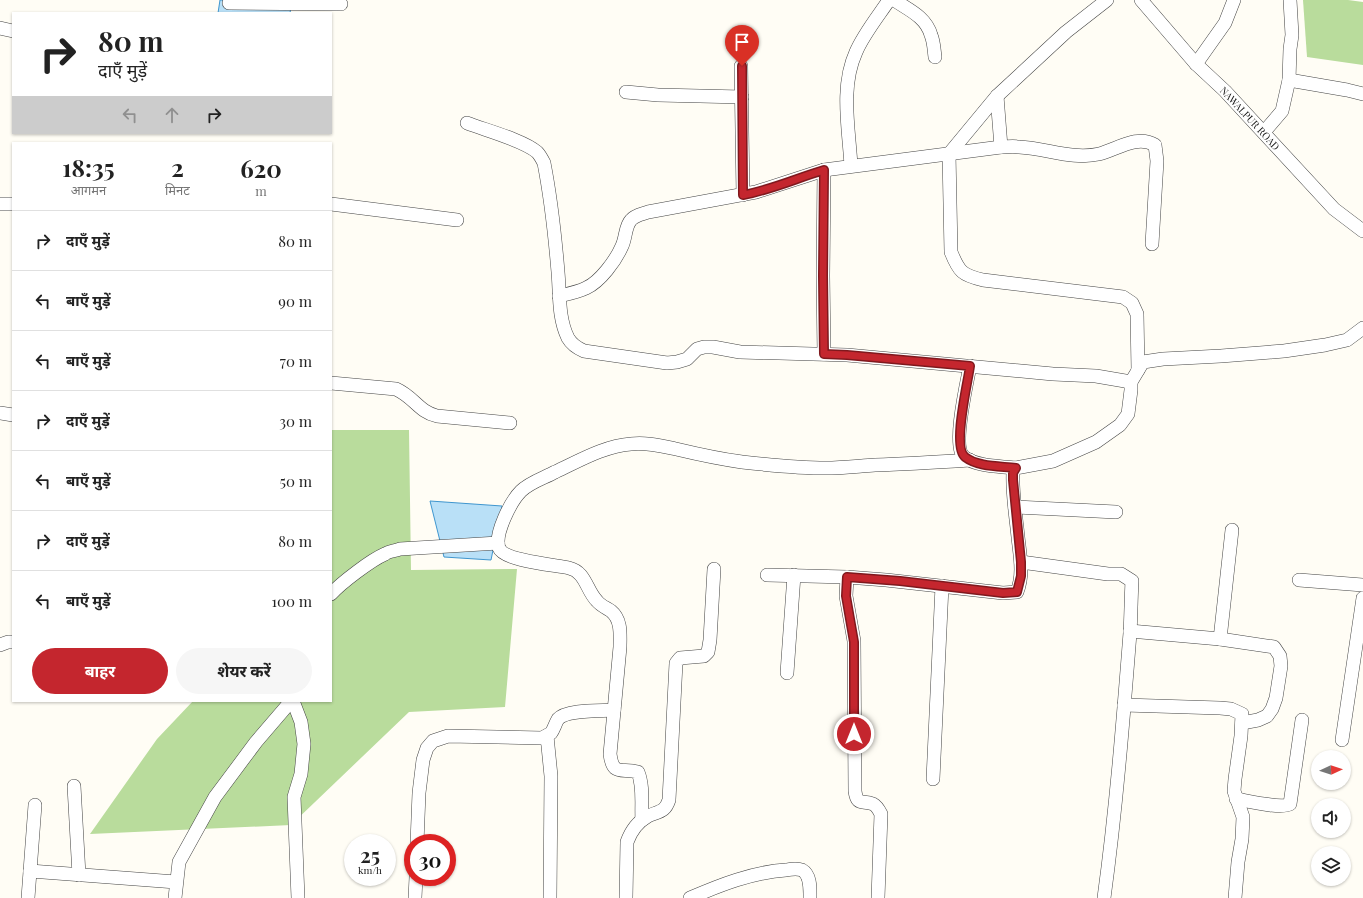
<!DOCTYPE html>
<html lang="hi">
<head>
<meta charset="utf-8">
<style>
  body { margin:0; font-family:"Playfair Display","Noto Sans Devanagari",serif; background:#f6f6f6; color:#222; height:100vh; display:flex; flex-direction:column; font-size:15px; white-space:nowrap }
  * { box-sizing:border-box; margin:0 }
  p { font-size:13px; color:#767676 }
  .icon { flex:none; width:22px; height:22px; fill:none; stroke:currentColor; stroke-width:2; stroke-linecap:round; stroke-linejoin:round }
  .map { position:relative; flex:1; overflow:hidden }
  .sheet { position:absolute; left:12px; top:142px; width:320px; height:560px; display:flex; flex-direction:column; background:#fff; border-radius:0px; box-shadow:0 1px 3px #0004 }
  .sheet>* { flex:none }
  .top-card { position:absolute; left:12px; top:12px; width:320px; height:122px; border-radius:0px; box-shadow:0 1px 3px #0004; background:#fff; color:#222; overflow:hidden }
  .needle { width:26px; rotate:87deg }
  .controls { position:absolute; left:1311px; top:750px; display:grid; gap:8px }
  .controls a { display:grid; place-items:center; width:40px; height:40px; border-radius:50%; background:#fff; box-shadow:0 1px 3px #0004; font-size:20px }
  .speed { position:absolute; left:344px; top:834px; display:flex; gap:8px; font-size:20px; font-weight:700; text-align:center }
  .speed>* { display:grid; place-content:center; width:52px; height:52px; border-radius:50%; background:#fff; box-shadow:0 1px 3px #0004; line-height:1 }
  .speed small { font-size:10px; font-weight:400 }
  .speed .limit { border:6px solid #d22; background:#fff; color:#111 }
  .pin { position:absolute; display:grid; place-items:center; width:34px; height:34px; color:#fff; margin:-41px -17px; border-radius:50% 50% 50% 0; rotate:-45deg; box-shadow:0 0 4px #0007 }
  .pin .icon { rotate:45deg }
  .me { position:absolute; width:44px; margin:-22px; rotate:0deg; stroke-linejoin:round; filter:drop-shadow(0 0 3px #0008) }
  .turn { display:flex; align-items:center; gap:14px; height:84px; padding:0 20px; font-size:18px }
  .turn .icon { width:52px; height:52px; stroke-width:2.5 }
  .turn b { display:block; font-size:28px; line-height:34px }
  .lanes { display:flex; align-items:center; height:38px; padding:0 20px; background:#0003; justify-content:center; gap:20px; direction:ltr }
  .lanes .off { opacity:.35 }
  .eta { display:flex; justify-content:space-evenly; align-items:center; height:68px; text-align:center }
  .eta b { font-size:24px; font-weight:700; line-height:28px }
  .action { display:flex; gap:8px; margin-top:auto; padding:8px 20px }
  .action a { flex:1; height:46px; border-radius:24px; background:#c4262e; color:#fff; font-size:16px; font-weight:700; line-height:46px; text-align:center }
  .action a+a { background:#f6f6f6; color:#222 }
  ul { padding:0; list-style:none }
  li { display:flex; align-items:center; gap:12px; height:60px; padding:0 20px; border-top:1px solid #e0e0e0 }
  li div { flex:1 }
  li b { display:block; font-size:15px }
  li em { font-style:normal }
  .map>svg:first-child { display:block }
  .forest { fill:#b9dc9c }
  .water { fill:#b9e0f7; stroke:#3f96cf }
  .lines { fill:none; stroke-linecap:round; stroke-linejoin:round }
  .minor-casing { stroke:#444; stroke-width:14 }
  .minor { stroke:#fff; stroke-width:13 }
  .route-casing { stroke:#7f191e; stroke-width:10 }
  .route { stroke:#c4262e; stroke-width:7 }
  .labels { text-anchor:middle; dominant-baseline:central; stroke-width:4; stroke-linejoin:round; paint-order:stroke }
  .street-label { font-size:10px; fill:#111; stroke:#fff }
</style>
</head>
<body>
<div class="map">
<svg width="1363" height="898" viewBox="0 0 1363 898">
  <rect width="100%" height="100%" fill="#fffdf5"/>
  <g class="forest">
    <polygon points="1303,0 1348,0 1363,2 1363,65 1307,57"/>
    <polygon points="331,430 409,430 411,570 517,569 505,707 409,712 291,825 90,834 157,739 193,701 331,701"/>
  </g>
  <g class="water">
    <polygon points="220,0 292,0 290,13 218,13"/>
    <polygon points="430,501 502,506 491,560 444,557"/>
  </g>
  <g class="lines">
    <defs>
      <g id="minor">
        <path d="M894,0C909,10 926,17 931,35C934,42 934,50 935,57"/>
        <path d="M1107,0L1066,32L997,96L949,154L951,252C959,272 962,275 983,280L1123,297L1132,303L1137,314L1138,370"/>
        <path id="s1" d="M1141,0L1196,64L1225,91L1334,209L1363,231"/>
        <polyline points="229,3 341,4"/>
        <polyline points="0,28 13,31"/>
        <polyline points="1196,64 1225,23 1234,0"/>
        <polyline points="741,66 743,195"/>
        <polyline points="1289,80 1347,90 1363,94"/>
        <polyline points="626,92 658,95 742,97"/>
        <polyline points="997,96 1001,147"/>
        <path d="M467,123C485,130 523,140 537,152C540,155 542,159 544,163C551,199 555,236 558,272C560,294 558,318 568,338C572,345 577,348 584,351L667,363L677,362L687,359L697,349L704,347H713L740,352L847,355L1053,374L1096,376L1131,382"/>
        <polyline points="1264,132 1282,111 1289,80 1290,49 1292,35 1290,0"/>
        <path d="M851,166C849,129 840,87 856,52C863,35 879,15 889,0"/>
        <polyline points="0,204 13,204"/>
        <polyline points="331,204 457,220"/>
        <path d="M559,296C568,294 578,292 586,288C600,282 616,260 622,246C626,238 625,226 631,220C635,215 643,214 648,212L756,192L824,170L1001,147C1007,147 1013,146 1019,147C1046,148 1072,160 1099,154C1116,150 1137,134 1155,145L1157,161L1152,244"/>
        <polyline points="824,354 823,276 824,170"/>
        <path d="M970,366C967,382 952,447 964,457C978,467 1000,466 1015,468"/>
        <path d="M331,383L396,389C414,397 419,412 437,416L510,423"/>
        <polyline points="0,413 13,415"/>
        <polyline points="1015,507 1116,512"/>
        <path d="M1021,562L1108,574H1121L1132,581C1131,599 1131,616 1130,633C1123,722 1116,810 1104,898"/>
        <path d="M767,575L847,577L886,580L1003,593L1017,592C1024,574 1020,556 1018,537C1016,516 1012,494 1013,473L1015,468L1021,467L1053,461L1096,442L1120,425L1128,414L1131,390V382L1143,362L1163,359L1221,356L1284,351L1325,345L1347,340L1363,328"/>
        <path d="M847,577L846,596L854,641L855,791C857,806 862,800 873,804C877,806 879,810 881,814L878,898"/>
        <polyline points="1299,580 1363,585"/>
        <path d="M331,594C341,583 371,560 385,554C389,551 395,551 400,549L498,543"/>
        <polyline points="1130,631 1220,639 1274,647 1280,656 1281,666 1276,698 1272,709 1267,716 1258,720 1242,723"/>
        <polyline points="1220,639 1232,530"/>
        <polyline points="0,645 8,642 13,642"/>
        <polyline points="787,673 794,575"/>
        <polyline points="293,701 301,722 304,744 301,774 294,797 298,898"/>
        <polyline points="1124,705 1220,708 1231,709 1242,714 1241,736 1235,779 1234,791 1243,817 1242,839 1238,862 1235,898"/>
        <polyline points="547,736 551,776 550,898"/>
        <polyline points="1342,740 1363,598"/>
        <polyline points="933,779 942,586"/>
        <polyline points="74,786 79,875"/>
        <path d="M1236,799C1248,801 1281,809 1290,804L1302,720"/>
        <path d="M642,820C641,805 644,787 638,772C620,768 613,776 610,754L620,647C620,635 622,620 611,611C607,608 601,606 597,601C586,590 586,572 569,568C556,565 504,561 499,548C494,534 511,501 521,491C530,482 544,478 555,472C579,461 604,446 631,444C646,442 661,446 676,449C697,454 720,459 742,462C769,465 798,468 826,468C842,468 859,466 875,465C907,464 939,462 970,460"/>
        <path d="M417,843L419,793L423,760L427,748L433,741L448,736L542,738L551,733C554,729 555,724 558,719C567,709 601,711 614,710"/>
        <polyline points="30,871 176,882"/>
        <polyline points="28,898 35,805"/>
        <polyline points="175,898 179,862 215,797 256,742 286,707 290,701"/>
        <polyline points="415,898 416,877"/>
        <path d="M626,898L627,842C631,831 637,822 648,816C660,811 665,812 669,800L676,663L680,658L704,656L708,652L710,640L714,569"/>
        <path d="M690,898C720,885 753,872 786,870C791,869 797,868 802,870C811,875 810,889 810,898"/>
      </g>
    </defs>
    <use href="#minor" class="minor-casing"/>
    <use href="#minor" class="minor"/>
  </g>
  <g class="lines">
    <defs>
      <path id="route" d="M742,66L743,195C771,190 797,178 824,170L823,276L824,354L847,355L970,366C968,382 952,447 965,457C978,467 999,466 1016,468L1013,473V480L1021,562V576L1017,592L1003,593L900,581L847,577L846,596L854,642V734"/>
    </defs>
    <use href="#route" class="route-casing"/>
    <use href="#route" class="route"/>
  </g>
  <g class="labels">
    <g class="street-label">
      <text stroke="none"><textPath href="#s1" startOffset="161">NAWALPUR ROAD</textPath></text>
    </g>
  </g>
</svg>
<div class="controls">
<a><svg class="needle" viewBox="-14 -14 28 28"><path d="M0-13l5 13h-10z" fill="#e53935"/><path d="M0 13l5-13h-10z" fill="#767676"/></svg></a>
<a><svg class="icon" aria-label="sound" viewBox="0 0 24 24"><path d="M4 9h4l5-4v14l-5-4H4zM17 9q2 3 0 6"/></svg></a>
<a><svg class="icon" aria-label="layers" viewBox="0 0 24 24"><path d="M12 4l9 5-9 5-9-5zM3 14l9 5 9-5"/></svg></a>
</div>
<div class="speed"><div>25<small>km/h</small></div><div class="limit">30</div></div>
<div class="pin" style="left:742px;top:66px;background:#d93025"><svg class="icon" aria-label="arrive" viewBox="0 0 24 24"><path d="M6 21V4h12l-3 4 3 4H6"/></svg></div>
<svg class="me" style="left:854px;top:734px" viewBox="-20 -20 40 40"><circle r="17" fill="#c4262e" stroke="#fff" stroke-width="3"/><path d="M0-11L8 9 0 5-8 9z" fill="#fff"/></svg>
<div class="top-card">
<div class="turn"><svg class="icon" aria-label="right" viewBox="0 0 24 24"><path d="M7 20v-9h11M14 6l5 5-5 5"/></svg><div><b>80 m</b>दाएँ मुड़ें</div></div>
<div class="lanes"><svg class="icon off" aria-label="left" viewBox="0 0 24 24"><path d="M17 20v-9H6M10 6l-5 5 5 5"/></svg><svg class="icon off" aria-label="ahead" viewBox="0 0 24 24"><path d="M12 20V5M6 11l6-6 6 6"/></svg><svg class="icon" aria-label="right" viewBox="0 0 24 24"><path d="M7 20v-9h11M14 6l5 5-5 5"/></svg></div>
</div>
<section class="sheet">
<div class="eta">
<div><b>18:35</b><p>आगमन</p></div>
<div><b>2</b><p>मिनट</p></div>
<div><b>620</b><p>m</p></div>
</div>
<ul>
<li><svg class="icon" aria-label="right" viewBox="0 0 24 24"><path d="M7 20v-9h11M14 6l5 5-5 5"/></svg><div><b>दाएँ मुड़ें</b></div><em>80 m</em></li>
<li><svg class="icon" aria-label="left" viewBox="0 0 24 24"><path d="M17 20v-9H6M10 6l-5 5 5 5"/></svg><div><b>बाएँ मुड़ें</b></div><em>90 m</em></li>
<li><svg class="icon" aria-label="left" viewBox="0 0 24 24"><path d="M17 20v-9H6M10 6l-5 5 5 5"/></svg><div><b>बाएँ मुड़ें</b></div><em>70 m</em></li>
<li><svg class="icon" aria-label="right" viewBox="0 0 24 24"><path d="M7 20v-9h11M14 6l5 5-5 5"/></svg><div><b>दाएँ मुड़ें</b></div><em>30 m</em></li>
<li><svg class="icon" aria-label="left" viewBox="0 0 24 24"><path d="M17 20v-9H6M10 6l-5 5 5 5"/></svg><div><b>बाएँ मुड़ें</b></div><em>50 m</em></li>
<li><svg class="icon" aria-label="right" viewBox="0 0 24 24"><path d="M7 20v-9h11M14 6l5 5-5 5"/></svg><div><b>दाएँ मुड़ें</b></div><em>80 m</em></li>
<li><svg class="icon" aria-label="left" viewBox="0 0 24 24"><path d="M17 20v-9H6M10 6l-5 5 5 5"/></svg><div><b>बाएँ मुड़ें</b></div><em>100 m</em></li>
</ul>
<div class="action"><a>बाहर</a><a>शेयर करें</a></div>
</section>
</div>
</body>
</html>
